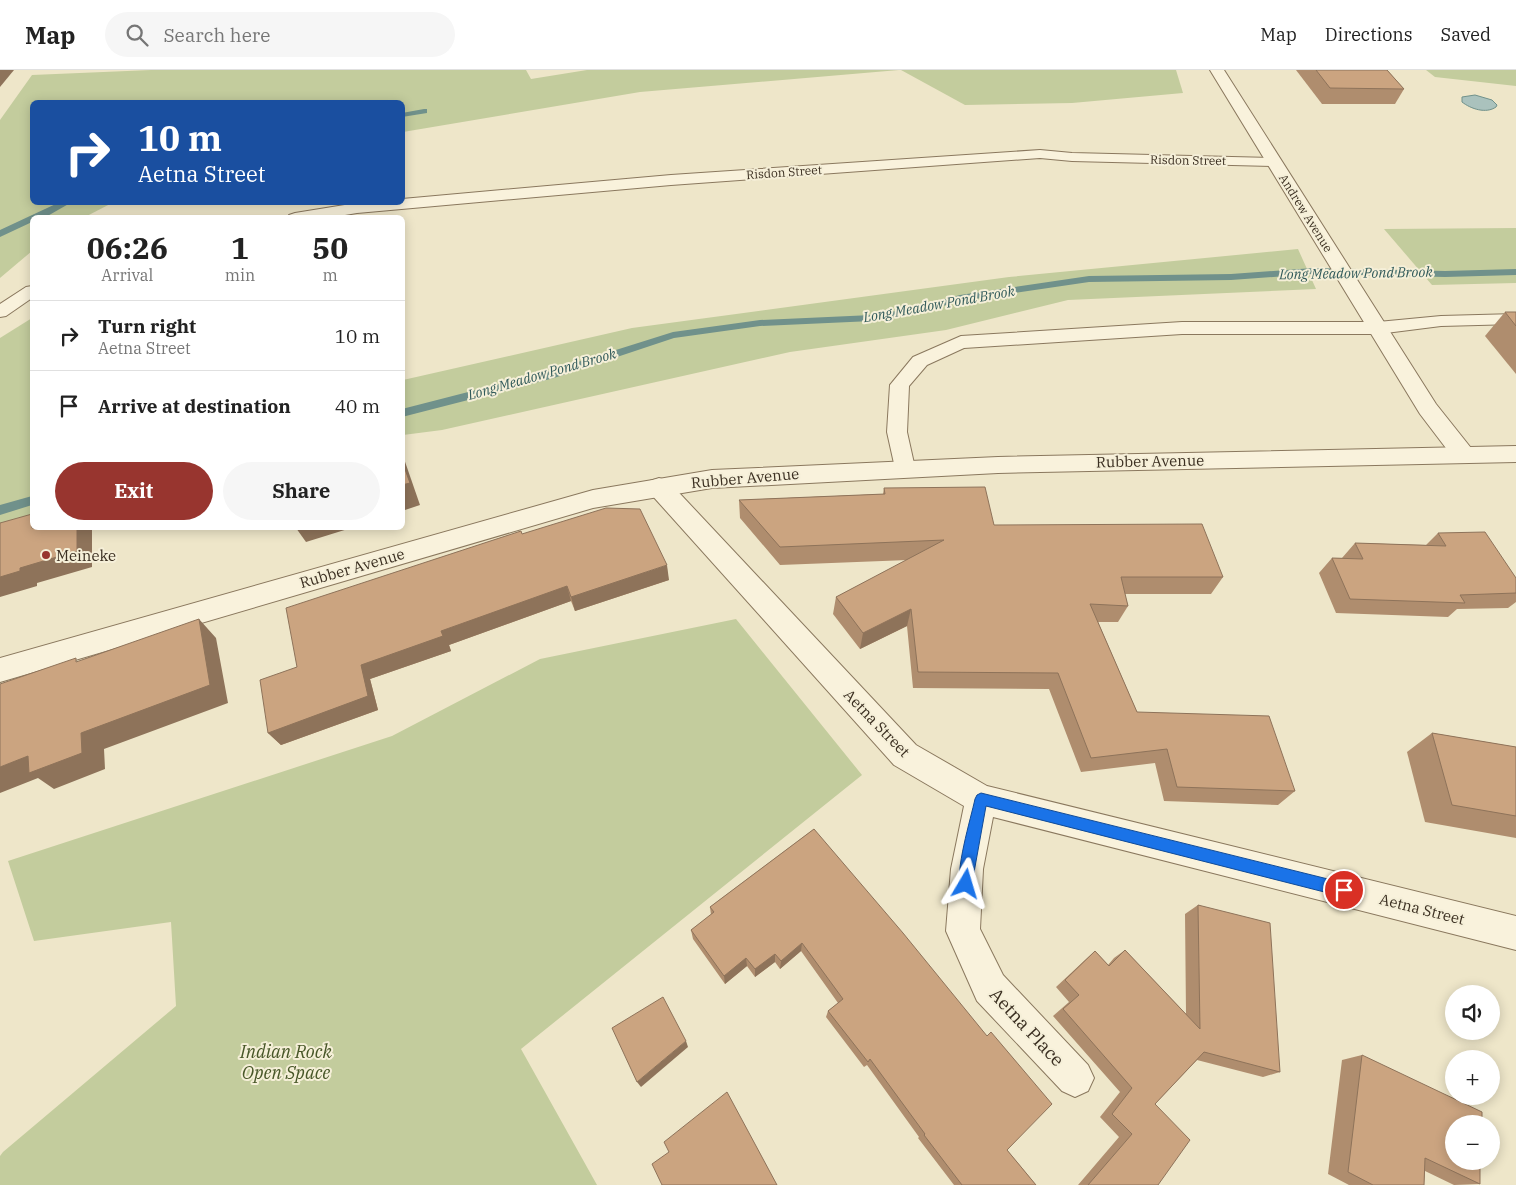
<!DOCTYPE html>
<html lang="en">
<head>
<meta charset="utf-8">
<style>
  body { margin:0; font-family:"IBM Plex Serif",serif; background:#f6f6f6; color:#222; height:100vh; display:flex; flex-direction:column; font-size:19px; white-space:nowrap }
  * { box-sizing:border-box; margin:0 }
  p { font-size:16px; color:#767676 }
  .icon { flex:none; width:28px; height:28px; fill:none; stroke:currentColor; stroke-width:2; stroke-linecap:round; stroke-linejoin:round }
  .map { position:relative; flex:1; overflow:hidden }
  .drawer { position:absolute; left:30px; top:145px; width:375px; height:315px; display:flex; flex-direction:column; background:#fff; border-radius:8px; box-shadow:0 2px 12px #0003 }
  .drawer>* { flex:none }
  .top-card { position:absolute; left:30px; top:30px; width:375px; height:105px; border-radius:8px; box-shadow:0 2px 12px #0003; background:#1a4fa0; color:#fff; overflow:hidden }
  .controls { position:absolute; left:1445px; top:915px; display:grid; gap:10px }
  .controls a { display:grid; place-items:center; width:55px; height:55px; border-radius:50%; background:#fff; box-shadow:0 2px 12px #0003; font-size:25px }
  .pin { position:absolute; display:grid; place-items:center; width:42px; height:42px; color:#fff; margin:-21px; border:2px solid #fff; border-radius:50%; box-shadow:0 1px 5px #0007 }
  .me { position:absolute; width:55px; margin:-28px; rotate:7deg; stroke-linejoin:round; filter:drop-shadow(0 0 4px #0008) }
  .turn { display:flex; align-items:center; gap:18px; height:105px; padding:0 25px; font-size:22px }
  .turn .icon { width:65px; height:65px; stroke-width:2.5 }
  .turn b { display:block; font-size:35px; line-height:42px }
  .eta { display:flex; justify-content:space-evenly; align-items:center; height:85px; text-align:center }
  .eta b { font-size:30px; font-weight:700; line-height:35px }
  .button { display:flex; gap:10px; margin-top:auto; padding:10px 25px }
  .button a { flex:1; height:58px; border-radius:30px; background:#98352f; color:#fff; font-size:20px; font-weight:700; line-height:58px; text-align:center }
  .button a+a { background:#f6f6f6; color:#222 }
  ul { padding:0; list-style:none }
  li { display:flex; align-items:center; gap:15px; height:70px; padding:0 25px; border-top:1px solid #e0e0e0 }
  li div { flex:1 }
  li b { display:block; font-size:19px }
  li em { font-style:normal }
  header { display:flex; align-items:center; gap:30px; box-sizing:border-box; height:70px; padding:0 25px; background:#fff; border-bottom:1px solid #e0e0e0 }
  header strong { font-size:24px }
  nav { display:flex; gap:28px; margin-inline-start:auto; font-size:18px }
  .search { width:350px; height:45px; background:#f6f6f6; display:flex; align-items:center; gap:12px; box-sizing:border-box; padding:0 18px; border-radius:28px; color:#767676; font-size:19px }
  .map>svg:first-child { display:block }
  .green { fill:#c3cc9d }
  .water { fill:#aac2bd; stroke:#70918b }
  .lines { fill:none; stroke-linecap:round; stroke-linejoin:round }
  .stream { fill:#70918b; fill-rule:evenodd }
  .service-casing { stroke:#8a785e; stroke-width:2 }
  .minor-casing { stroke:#8a785e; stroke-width:2 }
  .tertiary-casing { stroke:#8a785e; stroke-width:2 }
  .service { fill:#f9f2dc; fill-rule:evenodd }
  .minor { fill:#f9f2dc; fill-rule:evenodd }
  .tertiary { fill:#f9f2dc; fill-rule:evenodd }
  .wall { fill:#af8d6e }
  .shaded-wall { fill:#8e735a }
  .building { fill:#cba480; stroke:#8e735a }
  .route { fill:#1a73e8; stroke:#114b97 }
  .poi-dot { fill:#98352f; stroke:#f5efd8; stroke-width:2 }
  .labels { text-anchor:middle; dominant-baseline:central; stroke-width:4; stroke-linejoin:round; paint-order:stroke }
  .far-street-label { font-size:12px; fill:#3b2f21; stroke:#f5efd8 }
  .far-water-label { font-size:14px; font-style:italic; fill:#315a5a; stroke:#f5efd8 }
  .street-label { font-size:15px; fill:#3b2f21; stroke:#f5efd8 }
  .poi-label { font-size:15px; fill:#3b2f21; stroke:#f5efd8; text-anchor:start }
  .near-street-label { font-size:18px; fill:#3b2f21; stroke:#f5efd8 }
  .near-park-label { font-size:18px; font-style:italic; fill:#485728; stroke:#f5efd8 }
</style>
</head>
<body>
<header>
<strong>Map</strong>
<div class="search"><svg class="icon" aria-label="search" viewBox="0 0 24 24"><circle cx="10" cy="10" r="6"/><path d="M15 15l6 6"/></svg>Search here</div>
<nav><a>Map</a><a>Directions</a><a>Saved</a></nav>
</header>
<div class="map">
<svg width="1516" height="1115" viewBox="0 0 1516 1115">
  <rect width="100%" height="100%" fill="#eee6c9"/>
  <g class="green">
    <polygon points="151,0 526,0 531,9 587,0 899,0 640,22 403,62 402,32 32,32 32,132 112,133 85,147 32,148 32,181 0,208 0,50 32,5"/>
    <polygon points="901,0 1176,0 1183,23 1072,33 965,35"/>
    <polygon points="1426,0 1516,0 1516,16 1435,7"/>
    <polygon points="1516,158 1516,213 1432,215 1384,159"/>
    <polygon points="1298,179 1316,219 1068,230 946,260 790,282 442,360 403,365 403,310 632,258 1009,207"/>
    <polygon points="32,248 32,458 0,468 0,268"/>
    <polygon points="736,549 862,705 521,979 597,1115 0,1115 0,1086 3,1082 176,936 171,852 34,871 8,791 392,666 540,589"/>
  </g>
  <path class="water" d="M1475,25L1492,30L1497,35L1496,37C1486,44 1471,39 1462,32V27Z"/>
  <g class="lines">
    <g class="stream">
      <polygon points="424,39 427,39 427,43 402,47 402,43"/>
      <polygon points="60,132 72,132 44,148 32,148 32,152 0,167 0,160"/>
      <polygon points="1313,198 1445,201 1516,199 1516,205 1445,207 1313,204 1231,210 1089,212 961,231 910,245 872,251 760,256 674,268 554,308 402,347 402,339 546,302 673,262 760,250 872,245 909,239 960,225 1089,206 1231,204"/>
      <polygon points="32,426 32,435 0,445 0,435"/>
    </g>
    <defs>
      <g id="service">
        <polygon points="1040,80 1072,83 1274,88 1279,89 1281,92 1279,95 1274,96 1072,91 1040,88 671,115 357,143 327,148 287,148 289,145 295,143 357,133 402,132 402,129 671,105"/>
        <polygon points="32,216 32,228 6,246 0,247 0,234 26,217"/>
        <polygon points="1516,244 1516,254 1441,256 1378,264 1182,264 964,278 927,295 909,316 907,362 915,398 912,403 905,405 898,403 895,398 887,362 890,315 913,287 961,266 1182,252 1378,252 1441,246"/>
      </g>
      <g id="minor">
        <polygon points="1210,0 1224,0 1436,334 1471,378 1475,384 1471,390 1463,392 1455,390 1420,344"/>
        <polygon points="659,408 668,411 916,675 987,716 1516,846 1516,880 993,747 983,799 980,859 1003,905 1088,995 1094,1008 1088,1021 1075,1027 1062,1021 977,931 946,861 951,799 964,736 894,695 650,423 647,417 650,411"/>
      </g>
      <polygon id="tertiary" points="1516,376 1516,392 998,403 712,418 593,438 0,612 0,588 593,420 712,400 998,387"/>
    </defs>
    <use href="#service" class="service-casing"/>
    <use href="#minor" class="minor-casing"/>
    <use href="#tertiary" class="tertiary-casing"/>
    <use href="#service" class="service"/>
    <use href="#minor" class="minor"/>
    <use href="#tertiary" class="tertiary"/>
  </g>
  <g class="wall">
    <polygon points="1296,0 1387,0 1404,19 1395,34 1322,34"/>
    <polygon points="1505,242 1516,242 1516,304 1485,266"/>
    <polygon points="884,418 994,455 1223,507 1211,524 1125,524 1128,536 1118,552 1098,552 1137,642 1295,721 1278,735 1164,731 1155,693 1081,702 1049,619 913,618 907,556 860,579 833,544 836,527 908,490 780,495 740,448 739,430 883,424"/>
    <polygon points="1438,463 1516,508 1516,532 1508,538 1457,539 1448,547 1336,543 1319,503 1332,488 1342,488 1355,473 1426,475"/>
    <polygon points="522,464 669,510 575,541 571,531 449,575 451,581 370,609 378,640 281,675 268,663 297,597"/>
    <polygon points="1432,663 1516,677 1516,768 1425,752 1407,682"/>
    <polygon points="814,759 1007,1080 1036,1115 954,1115 918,1068 919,1067 867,995 864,997 826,947 828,941 838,933 801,881 780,899 775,892 755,907 747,896 725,914 693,869 691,860 711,845 710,837"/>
    <polygon points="1198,835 1280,1002 1263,1007 1197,990 1155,1034 1158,1115 1078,1115 1119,1067 1100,1047 1120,1022 1053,946 1069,932 1056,917 1085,890 1095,881 1108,895 1114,888 1125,880 1186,944 1185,844"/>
    <polygon points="1362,985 1480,1114 1454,1115 1425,1101 1424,1115 1349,1115 1328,1104 1342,990"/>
  </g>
  <g class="shaded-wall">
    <polygon points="0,0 14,0 0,17"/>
    <polygon points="402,383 420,435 402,441"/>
    <polygon points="77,458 92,458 92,497 37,513 37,516 0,527 0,507"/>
    <polygon points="296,458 351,458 306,472"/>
    <polygon points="667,495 669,510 575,541 571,527"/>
    <polygon points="567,516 571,531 449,575 451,581 370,609 378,640 281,675 268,663 361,595 441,561"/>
    <polygon points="911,539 907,556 860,579 863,563"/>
    <polygon points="199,549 216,568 228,633 104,679 105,699 54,719 38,708 0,723 0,697 81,663"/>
    <polygon points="802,873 801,881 780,899 781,891"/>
    <polygon points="775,884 775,892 755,907 755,899"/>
    <polygon points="746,888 747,896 725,914 724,906"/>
    <polygon points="686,971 688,977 641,1017 637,1012"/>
  </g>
  <g class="building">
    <polygon points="1316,0 1387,0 1404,19 1330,18"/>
    <polygon points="1505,242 1516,242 1516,256"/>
    <polygon points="402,391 410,413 402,415"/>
    <polygon points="985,417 994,455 1202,454 1223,507 1121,507 1128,536 1090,534 1137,642 1269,646 1295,721 1177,717 1167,679 1091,688 1058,603 918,602 911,539 863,563 836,527 944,470 780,477 739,430 885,424 884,418"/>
    <polygon points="606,438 640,439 667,495 571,527 567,516 441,561 443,566 361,595 368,626 268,663 260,610 297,597 286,538 521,461 522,464"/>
    <polygon points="32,444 32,458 77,458 77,481 20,498 20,501 0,507 0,453"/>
    <polygon points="1485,462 1516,508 1516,523 1460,525 1465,533 1350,529 1332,488 1363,489 1355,473 1446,476 1438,463"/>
    <polygon points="199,549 210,615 81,663 82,683 29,703 28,686 0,697 0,614 76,588 76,592"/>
    <polygon points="1432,663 1516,677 1516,746 1452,735"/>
    <polygon points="814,759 903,863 987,966 991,962 1052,1034 1007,1080 1036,1115 962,1115 924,1065 925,1064 870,989 868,992 828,941 843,929 802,873 781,891 775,884 755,899 746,888 724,906 691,860 714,842 710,837"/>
    <polygon points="1198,835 1270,853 1280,1002 1204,982 1155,1034 1190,1070 1158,1115 1088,1115 1132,1064 1112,1044 1132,1018 1063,939 1079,925 1065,910 1095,881 1109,896 1125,880 1200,959"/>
    <polygon points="663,927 686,971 637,1012 612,958"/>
    <polygon points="1362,985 1482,1042 1482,1054 1454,1054 1454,1091 1480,1091 1480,1114 1425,1088 1424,1115 1373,1115 1348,1102"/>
    <polygon points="727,1022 777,1115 662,1115 652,1094 669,1082 664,1072"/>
  </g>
  <path class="route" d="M981,723L1344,813L1349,815L1351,820L1349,825L1344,827L986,736L971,819L966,821L961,819C954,803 971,748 975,729L977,725Z"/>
  <circle class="poi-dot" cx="46" cy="485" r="5"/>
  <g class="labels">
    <g class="far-street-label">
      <text transform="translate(1188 90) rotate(1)">Risdon Street</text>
      <text transform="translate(784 102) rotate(-4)">Risdon Street</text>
      <text transform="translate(1306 143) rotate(58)">Andrew Avenue</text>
    </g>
    <g class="far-water-label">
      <text transform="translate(1356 203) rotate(-1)">Long Meadow Pond Brook</text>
      <text transform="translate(939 234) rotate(-10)">Long Meadow Pond Brook</text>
      <text transform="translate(542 304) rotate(-16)">Long Meadow Pond Brook</text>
    </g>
    <g class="street-label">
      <text transform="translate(1150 391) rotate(-1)">Rubber Avenue</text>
      <text transform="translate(745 408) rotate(-5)">Rubber Avenue</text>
      <text transform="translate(352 498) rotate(-16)">Rubber Avenue</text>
      <text transform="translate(877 653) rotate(46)">Aetna Street</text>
      <text transform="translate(1422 839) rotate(14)">Aetna Street</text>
    </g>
    <g class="poi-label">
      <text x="56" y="485">Meineke</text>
    </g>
    <g class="near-street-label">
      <text transform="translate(1027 957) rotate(47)">Aetna Place</text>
    </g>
    <g class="near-park-label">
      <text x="286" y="981">Indian Rock<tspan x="286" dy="21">Open Space</tspan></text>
    </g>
  </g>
</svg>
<div class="controls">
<a><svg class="icon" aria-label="sound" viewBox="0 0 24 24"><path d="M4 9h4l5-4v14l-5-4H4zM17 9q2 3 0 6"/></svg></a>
<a>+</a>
<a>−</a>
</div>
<div class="pin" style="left:1344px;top:820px;background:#d93025"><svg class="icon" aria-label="arrive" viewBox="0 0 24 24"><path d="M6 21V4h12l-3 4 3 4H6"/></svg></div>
<svg class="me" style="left:966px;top:814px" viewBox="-20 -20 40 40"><path d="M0-17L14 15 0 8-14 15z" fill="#1a73e8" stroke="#fff" stroke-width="4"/></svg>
<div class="top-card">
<div class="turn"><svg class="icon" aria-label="right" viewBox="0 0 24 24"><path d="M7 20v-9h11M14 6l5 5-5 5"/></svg><div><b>10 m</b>Aetna Street</div></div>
</div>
<section class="drawer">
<div class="eta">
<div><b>06:26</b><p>Arrival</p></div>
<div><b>1</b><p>min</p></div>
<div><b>50</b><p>m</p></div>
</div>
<ul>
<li><svg class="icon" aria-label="right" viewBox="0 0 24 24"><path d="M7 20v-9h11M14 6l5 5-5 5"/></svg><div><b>Turn right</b><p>Aetna Street</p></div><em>10 m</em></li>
<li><svg class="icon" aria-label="arrive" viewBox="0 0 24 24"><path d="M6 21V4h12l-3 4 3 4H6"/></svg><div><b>Arrive at destination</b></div><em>40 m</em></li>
</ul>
<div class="button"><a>Exit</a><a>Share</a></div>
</section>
</div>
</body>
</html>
